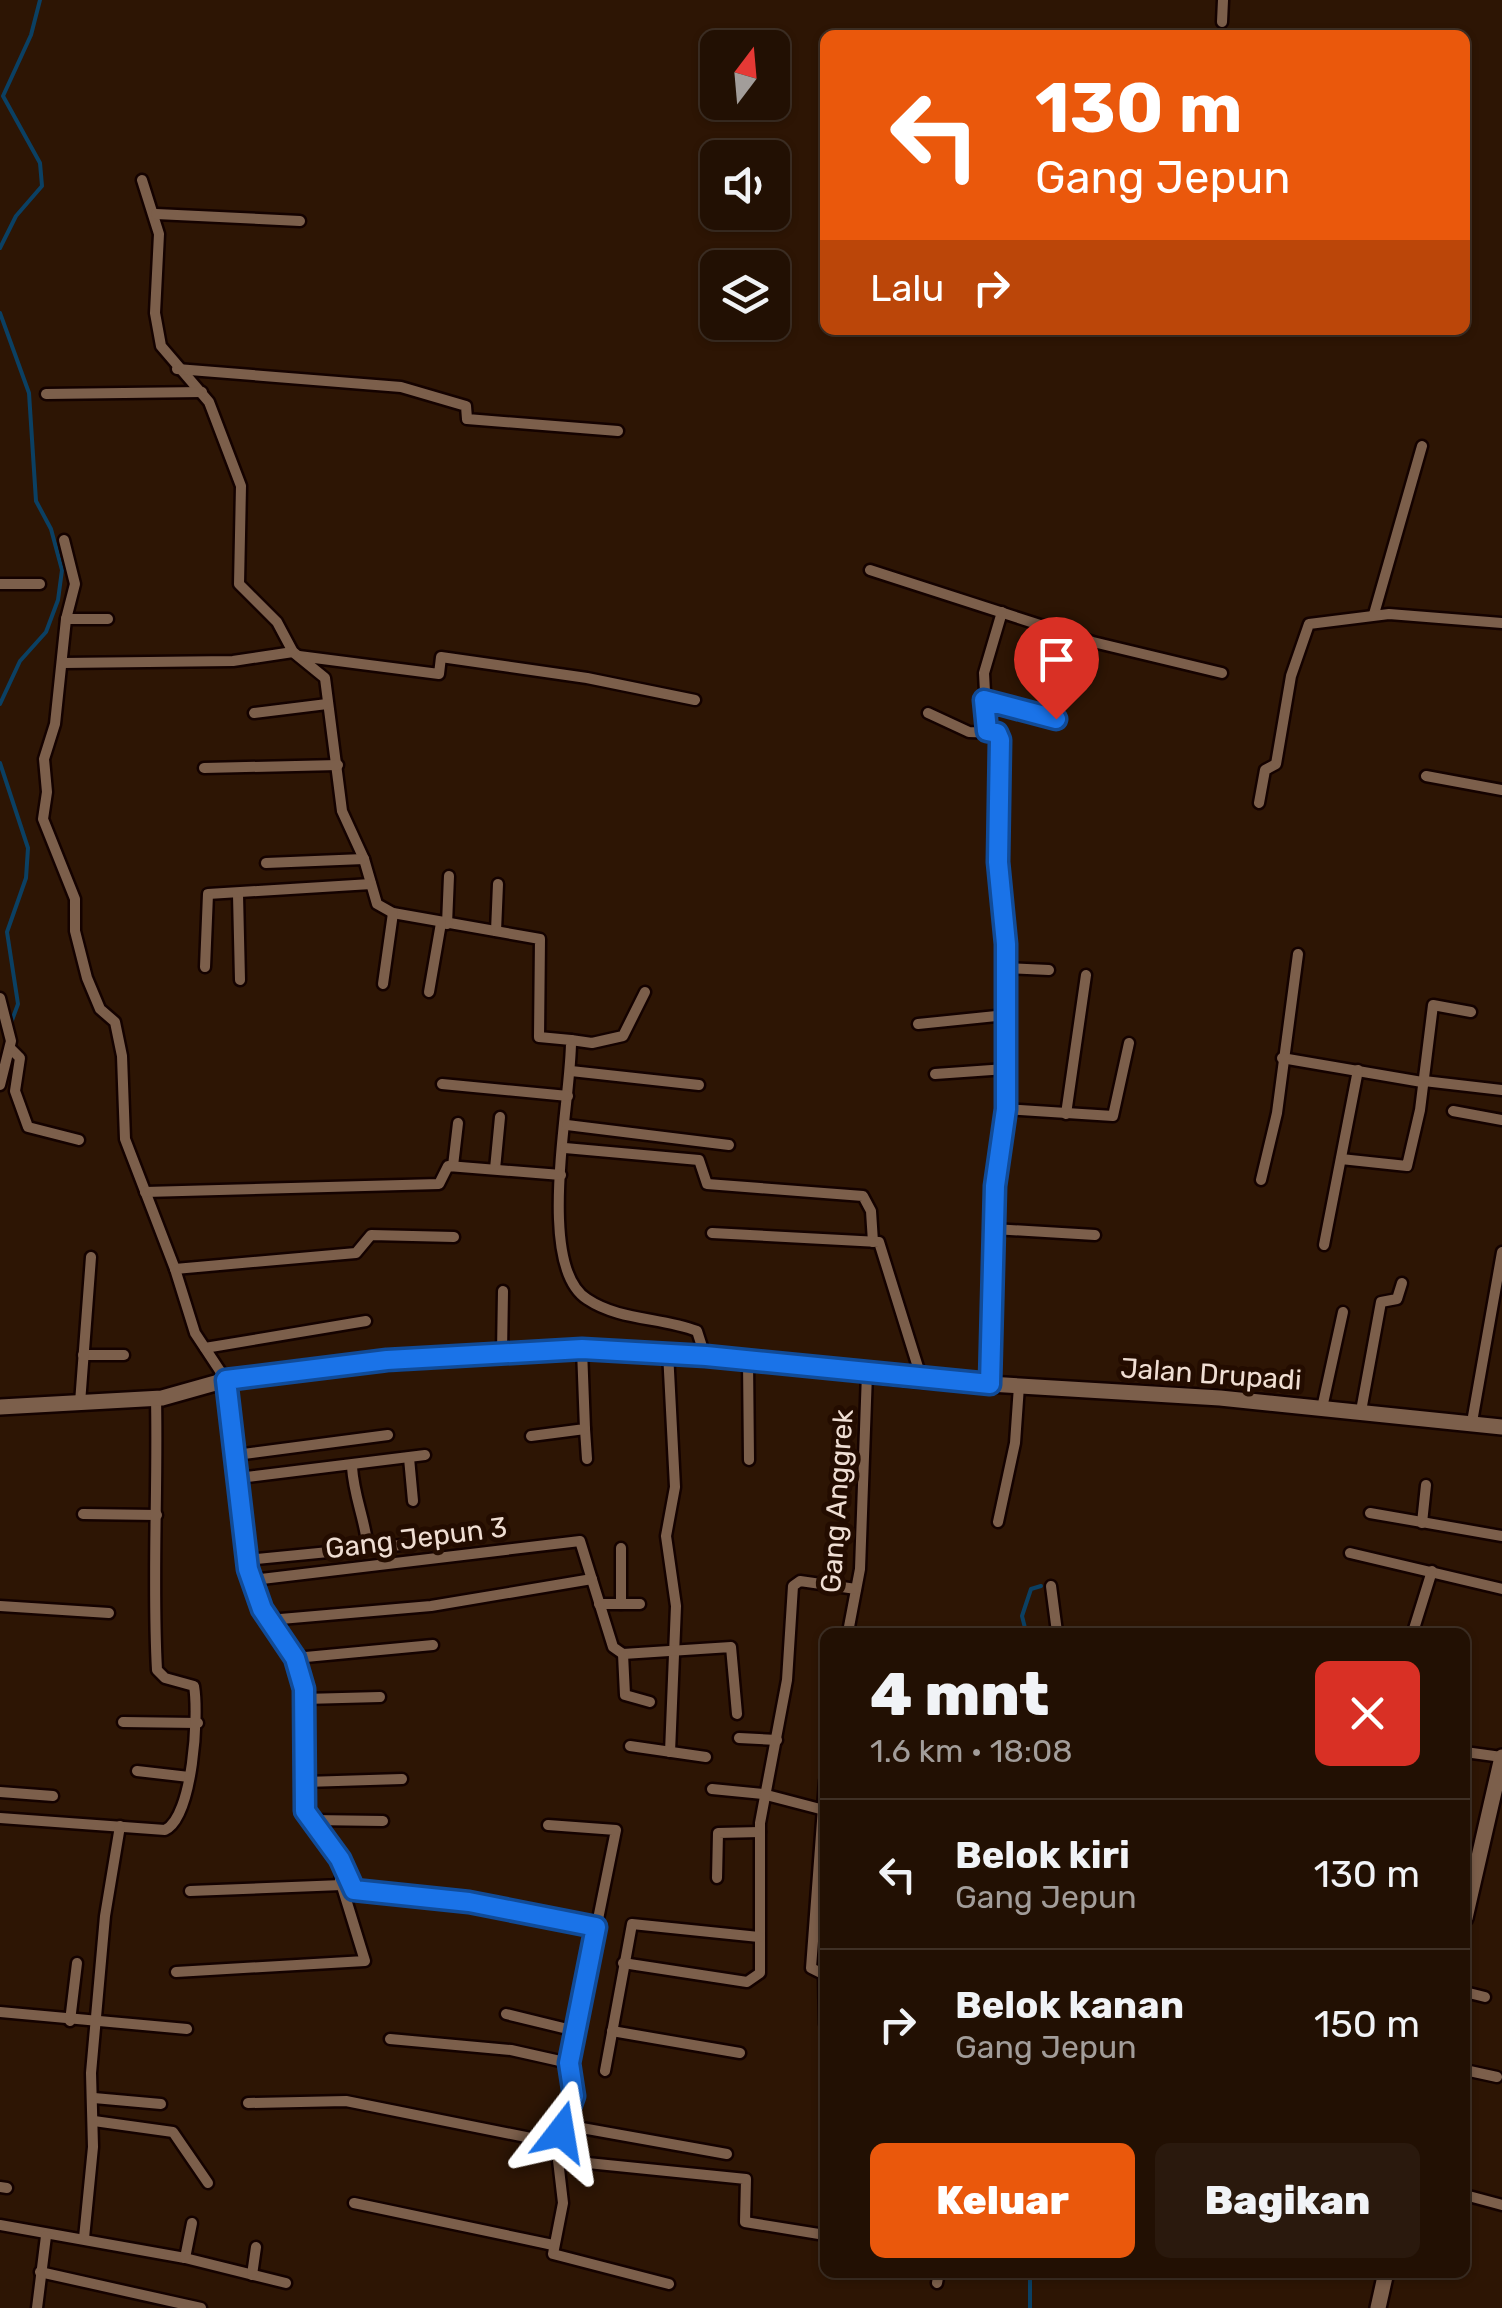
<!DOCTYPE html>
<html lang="id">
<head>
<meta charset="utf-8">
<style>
  body { margin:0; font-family:Rubik,sans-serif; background:#2a190d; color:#f1f3f6; height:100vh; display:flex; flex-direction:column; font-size:38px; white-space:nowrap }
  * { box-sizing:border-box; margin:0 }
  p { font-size:32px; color:#a29d9a }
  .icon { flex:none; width:55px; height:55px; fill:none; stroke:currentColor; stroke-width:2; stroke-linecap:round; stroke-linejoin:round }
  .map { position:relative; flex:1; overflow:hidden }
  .drawer { position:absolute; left:820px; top:1628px; width:650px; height:650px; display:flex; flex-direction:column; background:#221003; border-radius:15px; box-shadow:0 2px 8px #0004,0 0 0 2px #3f3025 }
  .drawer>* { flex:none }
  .banner { position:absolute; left:820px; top:30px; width:650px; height:305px; border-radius:15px; box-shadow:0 2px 8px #0004,0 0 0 2px #3f3025; background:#ea580c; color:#fff; overflow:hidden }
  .needle { width:65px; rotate:16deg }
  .fabs { position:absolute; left:700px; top:30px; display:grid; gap:20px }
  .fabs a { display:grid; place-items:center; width:90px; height:90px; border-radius:15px; background:#221003; box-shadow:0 2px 8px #0004,0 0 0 2px #3f3025; font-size:50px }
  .pin { position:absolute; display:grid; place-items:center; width:85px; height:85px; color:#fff; margin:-102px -42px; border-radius:50% 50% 50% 0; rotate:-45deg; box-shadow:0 0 10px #0007 }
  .pin .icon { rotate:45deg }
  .me { position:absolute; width:110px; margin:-55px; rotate:14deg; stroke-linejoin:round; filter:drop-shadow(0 0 8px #0008) }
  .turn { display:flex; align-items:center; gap:35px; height:210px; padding:0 50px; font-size:45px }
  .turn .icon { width:130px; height:130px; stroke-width:2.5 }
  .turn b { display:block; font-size:70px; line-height:85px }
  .then { display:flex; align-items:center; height:95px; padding:0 50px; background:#0003; gap:20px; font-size:38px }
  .round { display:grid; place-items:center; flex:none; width:105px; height:105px; border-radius:15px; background:#2a190d }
  .overview { display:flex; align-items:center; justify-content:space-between; height:170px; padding:0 50px }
  h1 { font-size:60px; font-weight:800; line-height:75px }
  .action { display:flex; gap:20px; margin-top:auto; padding:20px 50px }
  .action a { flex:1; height:115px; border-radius:15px; background:#ea580c; color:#fff; font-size:40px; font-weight:800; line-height:115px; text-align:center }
  .action a+a { background:#2a190d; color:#f1f3f6 }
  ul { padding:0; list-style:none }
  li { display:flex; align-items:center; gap:30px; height:150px; padding:0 50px; border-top:2px solid #3f3025 }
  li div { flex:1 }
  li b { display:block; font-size:38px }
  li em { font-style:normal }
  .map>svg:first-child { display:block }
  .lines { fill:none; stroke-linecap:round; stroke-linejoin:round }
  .stream { stroke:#0b4063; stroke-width:4 }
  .street-casing { stroke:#140200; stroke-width:15 }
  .secondary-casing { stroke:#140200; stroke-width:20 }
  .street { stroke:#7c5f4b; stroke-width:10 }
  .secondary { stroke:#7c5f4b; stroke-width:15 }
  .route-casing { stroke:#114b97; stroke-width:25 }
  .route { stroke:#1a73e8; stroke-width:18 }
  .labels { text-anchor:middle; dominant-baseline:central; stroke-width:10; stroke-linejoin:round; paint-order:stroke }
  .street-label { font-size:28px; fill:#efded3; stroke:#230c00 }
</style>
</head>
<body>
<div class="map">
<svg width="1502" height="2308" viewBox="0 0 1502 2308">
  <rect width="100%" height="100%" fill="#2d1504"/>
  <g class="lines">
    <g class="stream">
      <polyline points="0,248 16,216 42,186 40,163 3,96 31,35 40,0"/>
      <polyline points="0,313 29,393 36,501 51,529 62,570 58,600 46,632 20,661 0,704"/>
      <polyline points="0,763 28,848 26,878 7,932 18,1004 11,1023"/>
      <polyline points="1026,1632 1022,1616 1031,1589 1041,1586"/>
      <polyline points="1030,2308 1030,2272"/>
    </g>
    <defs>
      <g id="street">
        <polyline points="1222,22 1223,0"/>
        <path d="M142,180L159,234L155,313L161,346L209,402L241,486L239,584L277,622L293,652L325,678L342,811L364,859L377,904L393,913L540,939L539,1037L571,1040C572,1097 534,1265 587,1299C620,1321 661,1317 697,1331L705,1356"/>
        <polyline points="156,214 300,221"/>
        <polyline points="177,369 401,387 466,406 467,419 618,431"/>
        <polyline points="46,394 202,392"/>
        <polyline points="64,540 75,584 66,619"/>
        <polyline points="870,570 1093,642 1222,673"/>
        <polyline points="0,584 40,584"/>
        <polyline points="1374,614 1422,446"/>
        <polyline points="108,619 66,619 55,724 44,759 47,792 43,819 75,899 75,931 87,978 100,1009 115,1022 122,1056 125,1139 175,1269 356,1253 371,1235 454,1237"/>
        <polyline points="299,656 439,674 441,657 587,678 695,700"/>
        <polyline points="63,663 233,661 293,652"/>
        <polyline points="984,700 1056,719"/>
        <polyline points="254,713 327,704"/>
        <polyline points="928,713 969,732 997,733 1000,740 998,862 1006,944 1006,1109 995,1186 991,1384"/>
        <polyline points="987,731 984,673 1002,612"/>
        <polyline points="204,768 338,765"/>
        <polyline points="1426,776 1502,790"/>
        <polyline points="1259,803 1265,770 1276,764 1291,676 1309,624 1389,614 1502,623"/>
        <polyline points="266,863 364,859"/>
        <polyline points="238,895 240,980"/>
        <polyline points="447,924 449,876"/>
        <polyline points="496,931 498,884"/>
        <polyline points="205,967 208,894 371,884"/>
        <polyline points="1006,968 1049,970"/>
        <polyline points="383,984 393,913"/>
        <polyline points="429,992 441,923"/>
        <polyline points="0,998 11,1041 0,1085"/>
        <polyline points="918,1024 1006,1015"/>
        <polyline points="571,1040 592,1043 623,1036 645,992"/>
        <polyline points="11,1049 20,1058 15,1091 28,1127 79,1140"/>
        <polyline points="1282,1058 1422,1082"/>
        <polyline points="571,1071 699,1085"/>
        <polyline points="935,1074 1006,1069"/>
        <polyline points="1424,1081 1502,1090"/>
        <polyline points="442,1084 568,1096"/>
        <polyline points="1006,1109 1113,1116 1129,1043"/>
        <polyline points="1453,1111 1502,1120"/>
        <polyline points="1066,1114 1086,975"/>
        <polyline points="567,1125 729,1145"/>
        <polyline points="565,1148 699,1160 707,1184 863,1196 871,1211 873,1242"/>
        <polyline points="1341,1159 1407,1166 1420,1110 1433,1005 1471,1012"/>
        <polyline points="453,1166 458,1123"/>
        <polyline points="495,1169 500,1117"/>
        <polyline points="1261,1180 1277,1113 1298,954"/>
        <polyline points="145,1192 439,1184 448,1166 561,1175"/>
        <polyline points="993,1229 1095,1235"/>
        <polyline points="712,1233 879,1242 922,1380"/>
        <polyline points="1324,1245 1358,1070"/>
        <polyline points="175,1269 195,1333 226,1380 247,1560 255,1591 272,1626 288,1643 302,1679 305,1811 340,1859 352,1888 469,1902 596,1927"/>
        <polyline points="205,1348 366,1321"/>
        <polyline points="502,1352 503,1291"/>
        <polyline points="668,1352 675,1487 666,1536 676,1606 670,1752"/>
        <polyline points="83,1355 124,1355"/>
        <polyline points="748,1361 749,1460"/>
        <polyline points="80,1403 91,1257"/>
        <polyline points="1322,1408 1343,1312"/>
        <polyline points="1361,1411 1381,1302 1397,1299 1402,1283"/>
        <polyline points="1472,1422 1502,1252"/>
        <polyline points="585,1429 587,1459"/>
        <polyline points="531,1436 585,1429 582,1349"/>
        <polyline points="236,1455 388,1435"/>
        <polyline points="409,1458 413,1501"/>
        <path d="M352,1467C354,1498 365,1518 368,1549"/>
        <polyline points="239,1478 425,1455"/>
        <polyline points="1370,1513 1502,1536"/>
        <polyline points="83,1514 157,1515"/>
        <polyline points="998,1522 1015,1443 1019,1386"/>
        <polyline points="1422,1523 1426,1485"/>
        <polyline points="621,1548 621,1604"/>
        <polyline points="1350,1553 1502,1589"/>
        <polyline points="247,1560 401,1545"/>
        <polyline points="253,1580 580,1541 613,1647 623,1654 731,1647 737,1714"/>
        <polyline points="1051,1586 1057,1632"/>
        <polyline points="599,1604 640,1604"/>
        <polyline points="0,1606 109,1613"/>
        <polyline points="269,1620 431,1606 592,1579"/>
        <polyline points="848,1632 860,1569 867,1373"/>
        <polyline points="1413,1632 1432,1571"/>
        <polyline points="623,1654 625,1695 650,1702"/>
        <polyline points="295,1658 433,1645"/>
        <polyline points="304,1699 380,1697"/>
        <polyline points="123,1722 198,1723"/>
        <polyline points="739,1738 777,1740"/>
        <polyline points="630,1746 706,1757"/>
        <polyline points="1465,1752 1502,1757"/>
        <polyline points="137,1771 189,1777"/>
        <polyline points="825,1781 811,1968 825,1975"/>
        <polyline points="305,1782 402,1779"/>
        <polyline points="712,1789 763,1794 824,1810"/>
        <polyline points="0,1792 53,1796"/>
        <path d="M0,1818L165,1830C193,1817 199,1715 194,1686L165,1678L157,1670C152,1580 158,1490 156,1398"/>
        <polyline points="312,1820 383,1821"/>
        <polyline points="548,1825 616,1830 569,2063 574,2096 556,2143 563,2203 553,2254 669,2284"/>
        <polyline points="717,1878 718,1833 760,1832"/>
        <polyline points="190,1891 342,1885"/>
        <polyline points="623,1963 747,1982 760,1973 760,1823 787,1680 793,1586 800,1581 856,1589"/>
        <polyline points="176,1972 365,1961 340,1880 344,1871"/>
        <polyline points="824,1975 825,2024"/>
        <polyline points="1465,1992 1485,1997"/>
        <polyline points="0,2012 187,2029"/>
        <polyline points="506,2014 576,2031"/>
        <polyline points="70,2021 77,1963"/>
        <polyline points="612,2031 740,2053"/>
        <polyline points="390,2039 511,2050 569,2063"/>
        <polyline points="1465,2070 1497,2077"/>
        <polyline points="605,2071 632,1924 759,1937"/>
        <polyline points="94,2098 161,2104"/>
        <polyline points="248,2103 346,2101 556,2143"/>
        <polyline points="94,2121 173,2132 208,2183"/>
        <polyline points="565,2125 727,2154"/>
        <polyline points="558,2160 746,2179 745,2222 825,2235"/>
        <polyline points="0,2187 7,2188"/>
        <polyline points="1465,2195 1502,2205"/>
        <polyline points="354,2203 553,2245"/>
        <polyline points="0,2225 185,2258 286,2283"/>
        <polyline points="84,2238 93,2147 91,2073 105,1916 120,1826"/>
        <polyline points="185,2258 192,2223"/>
        <polyline points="40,2272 201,2308"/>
        <polyline points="252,2275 256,2247"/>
        <polyline points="937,2283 939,2272"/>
        <polyline points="37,2308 46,2236"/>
      </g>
      <g id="secondary">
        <polyline points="0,1407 162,1398 226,1380 305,1368 582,1349 668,1352 922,1380 1220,1398 1502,1427"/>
        <polyline points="1465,1918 1502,1757"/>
        <polyline points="1378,2308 1386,2272"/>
      </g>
    </defs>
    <use href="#street" class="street-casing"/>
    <use href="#secondary" class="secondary-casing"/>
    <use href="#street" class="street"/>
    <use href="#secondary" class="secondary"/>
  </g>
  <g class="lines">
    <defs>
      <polyline id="route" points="561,2132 574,2096 569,2063 596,1927 469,1902 354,1890 340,1859 305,1811 304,1689 295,1658 262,1609 248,1569 226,1380 387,1360 582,1349 706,1356 990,1384 995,1186 1006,1109 1006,944 998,862 1000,740 997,733 987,731 984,700 1056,719"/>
    </defs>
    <use href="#route" class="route-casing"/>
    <use href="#route" class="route"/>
  </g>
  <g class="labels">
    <g class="street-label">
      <text transform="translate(1211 1374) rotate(4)">Jalan Drupadi</text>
      <text transform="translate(837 1501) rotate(-86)">Gang Anggrek</text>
      <text transform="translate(416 1538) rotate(-7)">Gang Jepun 3</text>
    </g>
  </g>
</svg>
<div class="fabs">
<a><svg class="needle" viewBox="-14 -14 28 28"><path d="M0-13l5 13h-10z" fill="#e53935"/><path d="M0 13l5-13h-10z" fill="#a29d9a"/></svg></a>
<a><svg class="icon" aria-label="sound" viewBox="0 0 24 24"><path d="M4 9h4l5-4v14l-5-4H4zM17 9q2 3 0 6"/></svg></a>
<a><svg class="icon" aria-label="layers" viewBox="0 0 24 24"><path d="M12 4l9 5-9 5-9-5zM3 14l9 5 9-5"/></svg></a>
</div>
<div class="pin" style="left:1056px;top:719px;background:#d93025"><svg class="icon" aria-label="arrive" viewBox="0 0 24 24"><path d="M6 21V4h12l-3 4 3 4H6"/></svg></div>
<svg class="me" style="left:561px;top:2132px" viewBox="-20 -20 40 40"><path d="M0-17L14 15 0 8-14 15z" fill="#1a73e8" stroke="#fff" stroke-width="4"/></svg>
<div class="banner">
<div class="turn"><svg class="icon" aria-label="left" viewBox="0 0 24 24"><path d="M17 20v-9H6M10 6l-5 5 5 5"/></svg><div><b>130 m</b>Gang Jepun</div></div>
<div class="then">Lalu<svg class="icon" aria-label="right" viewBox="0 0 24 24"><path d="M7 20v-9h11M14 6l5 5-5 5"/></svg></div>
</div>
<section class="drawer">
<div class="overview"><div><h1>4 mnt</h1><p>1.6 km · 18:08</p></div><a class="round" style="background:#d93025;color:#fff"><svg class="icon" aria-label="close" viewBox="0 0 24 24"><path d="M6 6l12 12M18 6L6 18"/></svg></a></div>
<ul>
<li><svg class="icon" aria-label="left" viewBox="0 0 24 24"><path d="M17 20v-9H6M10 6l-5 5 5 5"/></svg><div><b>Belok kiri</b><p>Gang Jepun</p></div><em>130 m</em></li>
<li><svg class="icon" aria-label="right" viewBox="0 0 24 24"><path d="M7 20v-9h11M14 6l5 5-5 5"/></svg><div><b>Belok kanan</b><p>Gang Jepun</p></div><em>150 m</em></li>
</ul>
<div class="action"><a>Keluar</a><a>Bagikan</a></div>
</section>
</div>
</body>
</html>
